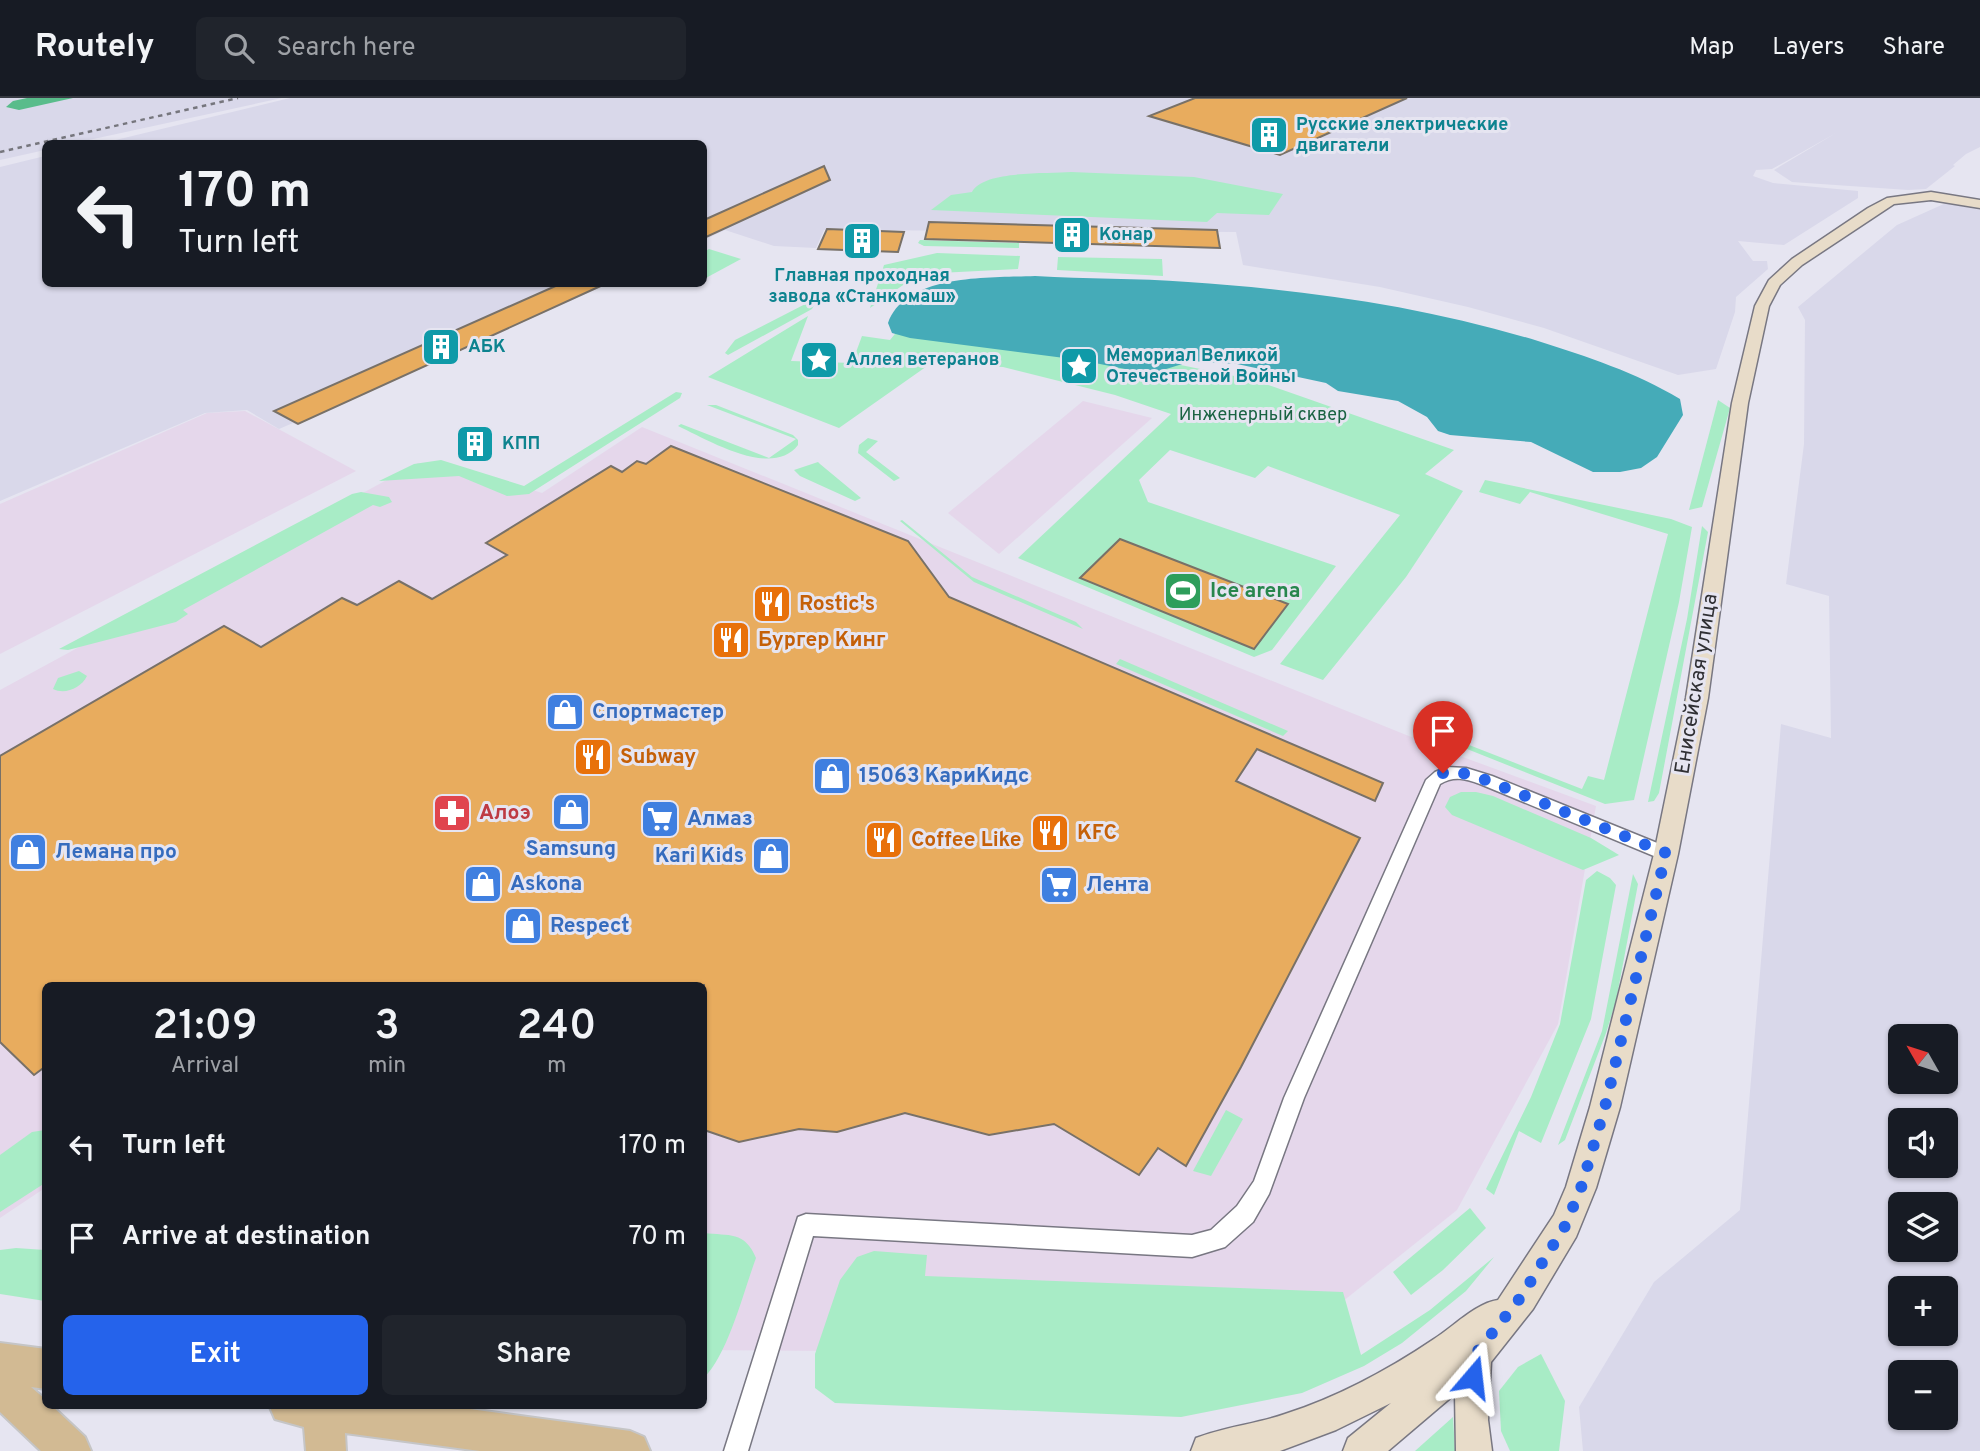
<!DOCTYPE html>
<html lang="en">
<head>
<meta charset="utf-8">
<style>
  body { margin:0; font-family:Overpass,sans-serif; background:#20242c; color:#f1f3f6; height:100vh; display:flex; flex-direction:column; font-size:26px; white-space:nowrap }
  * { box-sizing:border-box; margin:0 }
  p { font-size:23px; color:#9ea1a6 }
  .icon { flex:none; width:38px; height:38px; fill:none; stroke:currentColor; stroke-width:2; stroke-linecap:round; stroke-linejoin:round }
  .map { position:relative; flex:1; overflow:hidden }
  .details { position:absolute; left:42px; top:884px; width:665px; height:427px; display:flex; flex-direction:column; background:#171b24; border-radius:10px; box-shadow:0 2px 5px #0004 }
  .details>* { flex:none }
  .top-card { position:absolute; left:42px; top:42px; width:665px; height:147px; border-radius:10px; box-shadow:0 2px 5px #0004; background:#171b24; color:#f1f3f6; overflow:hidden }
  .needle { width:46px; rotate:309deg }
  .tools { position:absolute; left:1888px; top:926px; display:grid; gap:14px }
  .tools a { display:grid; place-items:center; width:70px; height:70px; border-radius:10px; background:#171b24; box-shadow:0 2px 5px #0004; font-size:35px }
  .pin { position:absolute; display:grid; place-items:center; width:60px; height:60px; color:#fff; margin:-72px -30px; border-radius:50% 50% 50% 0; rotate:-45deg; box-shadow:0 0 7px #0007 }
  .pin .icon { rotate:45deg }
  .me { position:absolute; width:77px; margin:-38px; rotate:17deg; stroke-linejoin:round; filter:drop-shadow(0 0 5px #0008) }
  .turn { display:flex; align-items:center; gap:24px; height:147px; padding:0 21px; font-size:32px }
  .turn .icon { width:91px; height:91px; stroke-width:2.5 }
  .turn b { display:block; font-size:49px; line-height:60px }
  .eta { display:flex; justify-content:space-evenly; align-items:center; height:119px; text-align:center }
  .eta b { font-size:42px; font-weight:600; line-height:49px }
  .action { display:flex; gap:14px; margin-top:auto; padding:14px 21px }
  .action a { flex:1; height:80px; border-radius:10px; background:#2563eb; color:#fff; font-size:28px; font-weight:600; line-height:80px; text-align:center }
  .action a+a { background:#20242c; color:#f1f3f6 }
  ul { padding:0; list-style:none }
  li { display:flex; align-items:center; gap:21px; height:91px; padding:0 21px }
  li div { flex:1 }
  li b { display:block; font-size:26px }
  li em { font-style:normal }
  header { display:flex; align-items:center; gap:42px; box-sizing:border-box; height:98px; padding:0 35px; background:#171b24; border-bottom:2px solid #363941 }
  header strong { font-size:33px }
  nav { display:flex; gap:38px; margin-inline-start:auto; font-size:24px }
  .search { width:490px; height:63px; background:#20242c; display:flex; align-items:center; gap:18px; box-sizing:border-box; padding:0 24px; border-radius:10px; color:#9ea1a6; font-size:26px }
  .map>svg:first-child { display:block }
  .commercial { fill:#e5d7eb }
  .built { fill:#d9d8ea; fill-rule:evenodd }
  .green { fill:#a8ecc6 }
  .forest { fill:#59bc8b }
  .water { fill:#45abb8 }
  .building { fill:#e8ac5e; stroke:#787168; stroke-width:2 }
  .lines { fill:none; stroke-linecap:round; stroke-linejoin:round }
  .street-casing { stroke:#787782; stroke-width:3 }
  .secondary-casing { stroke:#787782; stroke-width:3 }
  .primary-casing { stroke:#c5c5c6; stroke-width:4 }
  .street { fill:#fff; fill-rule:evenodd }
  .secondary { fill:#e8dcc9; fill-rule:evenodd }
  .primary { fill:#d2ba93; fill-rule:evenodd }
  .rail { stroke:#76767d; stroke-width:2.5; stroke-dasharray:4.5 4.5; stroke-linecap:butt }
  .route { stroke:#2563eb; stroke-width:12; stroke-dasharray:0 21.6 }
  .labels { text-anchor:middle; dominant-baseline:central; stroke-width:6; stroke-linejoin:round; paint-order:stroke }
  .far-culture-label { font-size:18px; font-weight:bold; fill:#0d838f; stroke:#e6e5f1; text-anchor:start }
  .far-park-label { font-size:18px; fill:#1a6343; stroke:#e6e5f1 }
  .leisure-label { font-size:21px; font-weight:bold; fill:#27864d; stroke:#e6e5f1; text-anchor:start }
  .food-label { font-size:21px; font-weight:bold; fill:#c56008; stroke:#e6e5f1; text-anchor:start }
  .street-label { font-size:21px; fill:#303034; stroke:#e6e5f1 }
  .shop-label { font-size:21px; font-weight:bold; fill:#366cbe; stroke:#e6e5f1; text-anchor:start }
  .health-label { font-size:21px; font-weight:bold; fill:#be3a42; stroke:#e6e5f1; text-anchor:start }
</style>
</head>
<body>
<header>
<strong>Routely</strong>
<div class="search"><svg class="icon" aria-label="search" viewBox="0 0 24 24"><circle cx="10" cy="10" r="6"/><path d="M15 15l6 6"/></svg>Search here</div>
<nav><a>Map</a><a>Layers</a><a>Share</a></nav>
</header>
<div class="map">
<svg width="1980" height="1353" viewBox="0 0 1980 1353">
  <rect width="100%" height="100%" fill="#e6e5f1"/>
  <g class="commercial">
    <polygon points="1083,303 1152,320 999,456 948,415"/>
    <polygon points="245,313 356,373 0,556 0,406 207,315"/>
    <polygon points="642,329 1441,651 1596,708 1558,926 1457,1112 1277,1256 704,1252 704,887 46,887 45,1090 0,1120 0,592 418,365 450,366 542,395"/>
  </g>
  <g class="built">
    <polygon points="0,0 282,0 75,45 46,46 45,52 0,62"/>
    <polygon points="290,0 1980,0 1980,49 1966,56 1953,67 1955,68 1926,91 1908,92 1792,84 1774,72 1836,35 1772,71 1756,72 1753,78 1773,85 1858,93 1858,100 1784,147 1738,143 1753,163 1767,163 1768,171 1736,199 1735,214 1716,271 1678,277 1544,230 1468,209 1380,189 1243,167 1236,134 824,132 816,150 774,148 725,132 704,142 704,46 99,46"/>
    <polygon points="45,58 46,186 607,186 297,327 293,325 279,331 247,312 205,315 0,403 0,69"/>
    <path d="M1946,105L1980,112V1353H1583L1579,1309L1654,1184L1740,1112L1781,626L1831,640L1829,498L1786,486L1804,346L1805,222L1798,209L1897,127ZM1900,938H1946V984H1900ZM1900,1022H1946V1068H1900ZM1900,1106H1946V1152H1900ZM1900,1190H1946V1236H1900ZM1900,1274H1946V1320H1900Z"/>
  </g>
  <g class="green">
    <path d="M1071,74L1194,79L1283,96L1269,117L1217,115L1207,124L931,112L951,97L972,94C983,72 1048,76 1071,74Z"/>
    <polygon points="920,142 1019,145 1019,150 924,148 918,145"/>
    <polygon points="709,151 741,161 704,181 704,154"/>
    <polygon points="937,155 1020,158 1018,171 919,176 870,210 884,167"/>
    <polygon points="1058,159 1162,161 1163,178 1057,172"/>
    <polygon points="819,199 812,211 728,257 725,255 735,242"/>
    <polygon points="808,218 791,263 852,265 862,238 890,242 903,226 1034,237 1254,282 1454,352 1425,376 1463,393 1406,479 1323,582 1280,566 1400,417 1268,368 1255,380 1170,352 1139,382 1148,404 1336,468 1272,552 1254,559 1018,460 1171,316 1115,297 1003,269 930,266 839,330 708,279"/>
    <polygon points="676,294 682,295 680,300 529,396 507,398 459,378 379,383 414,366 441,362 524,388"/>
    <polygon points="1718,302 1730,310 1702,409 1689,412"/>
    <path d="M707,307H716L793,337L798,342V347C772,381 708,342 678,328L681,326L769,360L796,341Z"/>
    <polygon points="868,340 878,343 866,354 900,380 894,383 858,355 859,347"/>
    <polygon points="818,364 820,366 861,400 855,403 800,378 794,372"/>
    <polygon points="1485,382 1671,421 1692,429 1679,504 1634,702 1605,706 1447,643 1446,638 1582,691 1588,678 1604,682 1668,436 1530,394 1520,406 1479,394"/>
    <polygon points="361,394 389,399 392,404 380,409 373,407 183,512 188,516 176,524 68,552 59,551 352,396"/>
    <polygon points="902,422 972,479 1076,524 1083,531 974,484 900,423"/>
    <polygon points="1702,428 1708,434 1659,695 1654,703 1648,704 1687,521"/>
    <polygon points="1120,561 1288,633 1283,638 1116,566"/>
    <path d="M79,573L87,578C81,590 65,597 53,591L58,580Z"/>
    <polygon points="1461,694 1476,694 1493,698 1591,740 1619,757 1583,772 1452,717 1445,709 1450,699"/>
    <polygon points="1597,773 1610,780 1616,787 1591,921 1541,1045 1519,1033 1494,1097 1486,1091 1531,999 1560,926 1586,782"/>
    <polygon points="1633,776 1638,786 1616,903 1606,935 1565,1042 1558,1047 1602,933"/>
    <polygon points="1226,1012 1243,1021 1211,1078 1193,1073"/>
    <polygon points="45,1032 45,1085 0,1114 0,1057 32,1034"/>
    <polygon points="1470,1110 1486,1130 1443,1172 1411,1197 1393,1174"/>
    <path d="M704,1135C729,1138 745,1133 756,1160C743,1195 729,1254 704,1280Z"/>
    <polygon points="16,1150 45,1152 45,1203 0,1196 0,1152"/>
    <polygon points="874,1153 927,1157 925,1178 1343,1194 1361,1257 1430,1212 1494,1159 1466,1193 1402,1245 1364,1268 1302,1295 1181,1319 835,1305 815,1290 815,1256 840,1182 857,1159"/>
    <polygon points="1541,1256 1565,1303 1559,1353 1510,1353 1501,1333 1499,1293 1518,1269"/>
    <polygon points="1453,1319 1455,1353 1415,1353"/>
  </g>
  <polygon class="forest" points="27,0 73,0 19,12 6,9 13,3"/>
  <path class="water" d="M1035,178C1086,181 1137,180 1188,184C1307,192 1423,208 1538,243C1588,259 1635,274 1680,301L1683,317L1657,359L1641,370L1620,374H1593L1531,344L1450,337L1438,333L1427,319L1398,303L1338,293L1326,285L1237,266L1192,263L1150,276L1080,262L910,240L892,235L888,225C906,175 991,180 1035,178Z"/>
  <g class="building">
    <polygon points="1195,0 1407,0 1280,57 1149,18"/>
    <polygon points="824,68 830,82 704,140 704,122"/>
    <polygon points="929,124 1217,132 1220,150 925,141"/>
    <polygon points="827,131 904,134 898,154 818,151"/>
    <polygon points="560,186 605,186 298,326 274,313"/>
    <polygon points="671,348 908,443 949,499 1383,685 1375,703 1257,651 1236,683 1360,740 1241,969 1186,1068 1158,1050 1139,1077 1054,1026 989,1037 905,1015 837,1034 799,1031 739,1044 704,1032 704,887 46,887 46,968 34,977 0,944 0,658 224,528 261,549 342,500 357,507 399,483 432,501 507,457 486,445 611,368 622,374 637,363 646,366"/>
    <polygon points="1120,441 1288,506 1254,551 1080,480"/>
  </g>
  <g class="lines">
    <defs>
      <path id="street" d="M1447,669L1466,670L1492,678L1672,751L1674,756L1672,761L1666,763L1480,686C1466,681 1454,677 1440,686L1304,1000L1269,1096L1253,1124L1225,1149L1192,1159L813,1138L748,1353H724L798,1119L806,1116L1192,1137L1211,1132L1237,1108L1254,1083L1284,1000L1426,682L1435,674Z"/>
      <path id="secondary" d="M1931,94L1980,102V110L1931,102L1894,106L1802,167L1780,187L1769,208L1748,305L1708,600L1678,756L1620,1009L1596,1090L1576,1139L1533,1211L1491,1264L1488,1322L1492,1353H1456L1455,1296L1388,1353H1343L1348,1340L1391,1305L1336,1332L1280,1353H1191L1196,1340C1224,1329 1256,1326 1285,1316C1338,1299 1388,1272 1434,1241C1453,1229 1476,1205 1498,1202L1554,1117L1566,1089L1590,1009L1654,756L1686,600L1732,305L1755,208L1769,182L1792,161L1868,110L1887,100Z"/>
      <g id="primary">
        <polygon points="0,1245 46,1251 46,1291 31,1289 46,1302 46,1307 51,1307 85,1339 91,1353 41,1353 0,1314"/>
        <polygon points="269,1307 441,1307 630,1333 644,1339 650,1353 480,1353 345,1335 346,1353 306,1353 304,1329 275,1321"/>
      </g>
    </defs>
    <use href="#street" class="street-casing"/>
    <use href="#secondary" class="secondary-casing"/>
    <use href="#primary" class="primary-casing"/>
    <use href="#street" class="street"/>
    <use href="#secondary" class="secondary"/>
    <use href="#primary" class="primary"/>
    <polyline class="rail" points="0,54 238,0"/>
  </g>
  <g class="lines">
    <polyline class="route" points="1443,675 1456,673 1486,682 1666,755 1605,1009 1581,1090 1565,1128 1521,1199 1474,1258 1473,1279"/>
  </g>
  <defs>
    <symbol id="building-square" viewBox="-11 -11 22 22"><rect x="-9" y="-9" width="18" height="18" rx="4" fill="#0f9aa8" stroke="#e6e5f1"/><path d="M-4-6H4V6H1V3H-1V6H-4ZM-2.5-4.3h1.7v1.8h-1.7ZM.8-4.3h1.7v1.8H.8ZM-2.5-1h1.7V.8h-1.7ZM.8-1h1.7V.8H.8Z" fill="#fff"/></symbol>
    <symbol id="sight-square" viewBox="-11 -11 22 22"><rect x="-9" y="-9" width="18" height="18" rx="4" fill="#0f9aa8" stroke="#e6e5f1"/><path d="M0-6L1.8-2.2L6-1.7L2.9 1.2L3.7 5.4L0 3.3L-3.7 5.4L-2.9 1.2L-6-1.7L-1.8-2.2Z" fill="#fff"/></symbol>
    <symbol id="stadium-square" viewBox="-11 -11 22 22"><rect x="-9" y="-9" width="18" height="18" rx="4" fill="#2e9e5b" stroke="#e6e5f1"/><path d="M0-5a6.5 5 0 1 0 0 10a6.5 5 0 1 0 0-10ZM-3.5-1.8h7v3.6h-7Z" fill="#fff"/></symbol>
    <symbol id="restaurant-square" viewBox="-11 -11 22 22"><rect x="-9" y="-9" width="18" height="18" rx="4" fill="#e8710a" stroke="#e6e5f1"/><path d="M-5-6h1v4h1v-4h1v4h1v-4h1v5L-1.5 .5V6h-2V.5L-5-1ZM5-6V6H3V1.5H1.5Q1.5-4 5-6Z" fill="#fff"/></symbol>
    <symbol id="shop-square" viewBox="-11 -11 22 22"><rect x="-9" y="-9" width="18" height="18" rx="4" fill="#3f7fe0" stroke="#e6e5f1"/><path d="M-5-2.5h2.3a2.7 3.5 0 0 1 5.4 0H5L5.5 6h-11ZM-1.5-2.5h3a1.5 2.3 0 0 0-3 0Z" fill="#fff"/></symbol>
    <symbol id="pharmacy-square" viewBox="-11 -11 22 22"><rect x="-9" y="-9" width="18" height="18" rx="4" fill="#e0444e" stroke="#e6e5f1"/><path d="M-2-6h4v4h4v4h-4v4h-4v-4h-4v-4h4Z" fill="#fff"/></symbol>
    <symbol id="supermarket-square" viewBox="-11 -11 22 22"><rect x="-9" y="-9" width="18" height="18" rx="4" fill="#3f7fe0" stroke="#e6e5f1"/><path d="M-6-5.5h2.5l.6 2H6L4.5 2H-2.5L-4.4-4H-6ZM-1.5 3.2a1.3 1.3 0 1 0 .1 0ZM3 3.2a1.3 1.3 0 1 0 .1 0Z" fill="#fff"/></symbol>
  </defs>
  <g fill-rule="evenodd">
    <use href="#building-square" x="1247" y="15" width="44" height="44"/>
    <use href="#building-square" x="1050" y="115" width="44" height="44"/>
    <use href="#building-square" x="840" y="121" width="44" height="44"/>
    <use href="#building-square" x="419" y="227" width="44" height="44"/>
    <use href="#sight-square" x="797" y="240" width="44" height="44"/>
    <use href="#sight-square" x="1057" y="246" width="44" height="44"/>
    <use href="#building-square" x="453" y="324" width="44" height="44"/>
    <use href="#stadium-square" x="1161" y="471" width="44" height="44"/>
    <use href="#restaurant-square" x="750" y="484" width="44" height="44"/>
    <use href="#restaurant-square" x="709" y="520" width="44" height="44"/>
    <use href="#shop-square" x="543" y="592" width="44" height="44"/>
    <use href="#restaurant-square" x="571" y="637" width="44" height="44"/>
    <use href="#shop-square" x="810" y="656" width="44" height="44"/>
    <use href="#shop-square" x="549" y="692" width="44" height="44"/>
    <use href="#pharmacy-square" x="430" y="693" width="44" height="44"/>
    <use href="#supermarket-square" x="638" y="699" width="44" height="44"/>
    <use href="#restaurant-square" x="1028" y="713" width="44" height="44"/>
    <use href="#restaurant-square" x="862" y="720" width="44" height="44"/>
    <use href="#shop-square" x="6" y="732" width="44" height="44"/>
    <use href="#shop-square" x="749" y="736" width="44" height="44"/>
    <use href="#shop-square" x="461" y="764" width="44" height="44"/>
    <use href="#supermarket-square" x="1037" y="765" width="44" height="44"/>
    <use href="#shop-square" x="501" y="806" width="44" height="44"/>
  </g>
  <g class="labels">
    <g class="far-culture-label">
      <text x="1296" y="27">Русские электрические<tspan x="1296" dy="21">двигатели</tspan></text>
      <text x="1099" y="137">Конар</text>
      <text x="862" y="178" text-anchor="middle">Главная проходная<tspan x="862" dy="21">завода «Станкомаш»</tspan></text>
      <text x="468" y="249">АБК</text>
      <text x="1106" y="258">Мемориал Великой<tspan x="1106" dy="21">Отечественой Войны</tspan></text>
      <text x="846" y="262">Аллея ветеранов</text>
      <text x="502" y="346">КПП</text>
    </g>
    <g class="far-park-label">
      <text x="1263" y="317">Инженерный сквер</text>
    </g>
    <g class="leisure-label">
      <text x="1210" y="493">Ice arena</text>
    </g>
    <g class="food-label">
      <text x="799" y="506">Rostic's</text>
      <text x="758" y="542">Бургер Кинг</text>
      <text x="620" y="659">Subway</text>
      <text x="1077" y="735">KFC</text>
      <text x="911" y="742">Coffee Like</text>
    </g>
    <g class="street-label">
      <text transform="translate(1697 586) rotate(-81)">Енисейская улица</text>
    </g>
    <g class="shop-label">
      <text x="592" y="614">Спортмастер</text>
      <text x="859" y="678">15063 КариКидс</text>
      <text x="687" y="721">Алмаз</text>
      <text x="571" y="751" text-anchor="middle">Samsung</text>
      <text x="55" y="754">Лемана про</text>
      <text x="744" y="758" text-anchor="end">Kari Kids</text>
      <text x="510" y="786">Askona</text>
      <text x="1086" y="787">Лента</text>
      <text x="550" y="828">Respect</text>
    </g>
    <g class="health-label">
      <text x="479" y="715">Алоэ</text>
    </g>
  </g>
</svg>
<div class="tools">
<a><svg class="needle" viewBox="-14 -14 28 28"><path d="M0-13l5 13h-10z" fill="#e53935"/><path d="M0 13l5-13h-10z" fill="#9ea1a6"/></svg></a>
<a><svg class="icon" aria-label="sound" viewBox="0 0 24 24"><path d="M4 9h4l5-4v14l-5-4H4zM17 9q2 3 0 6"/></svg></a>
<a><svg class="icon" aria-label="layers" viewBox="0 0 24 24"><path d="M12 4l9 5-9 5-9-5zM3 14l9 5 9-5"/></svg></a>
<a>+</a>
<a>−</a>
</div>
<div class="pin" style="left:1443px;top:675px;background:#d93025"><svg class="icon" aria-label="arrive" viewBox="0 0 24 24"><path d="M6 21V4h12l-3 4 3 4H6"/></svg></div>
<svg class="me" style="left:1473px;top:1279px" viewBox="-20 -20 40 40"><path d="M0-17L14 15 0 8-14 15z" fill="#2563eb" stroke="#fff" stroke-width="4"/></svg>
<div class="top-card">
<div class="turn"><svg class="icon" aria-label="left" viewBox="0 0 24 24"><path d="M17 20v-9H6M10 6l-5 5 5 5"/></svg><div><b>170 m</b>Turn left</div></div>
</div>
<section class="details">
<div class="eta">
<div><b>21:09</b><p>Arrival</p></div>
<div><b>3</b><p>min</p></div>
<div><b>240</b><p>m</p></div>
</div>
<ul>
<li><svg class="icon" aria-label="left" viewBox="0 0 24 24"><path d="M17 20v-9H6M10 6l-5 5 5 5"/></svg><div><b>Turn left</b></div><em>170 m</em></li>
<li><svg class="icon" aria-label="arrive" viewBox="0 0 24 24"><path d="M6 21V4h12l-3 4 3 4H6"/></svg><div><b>Arrive at destination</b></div><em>70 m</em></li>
</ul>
<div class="action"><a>Exit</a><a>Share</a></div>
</section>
</div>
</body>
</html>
